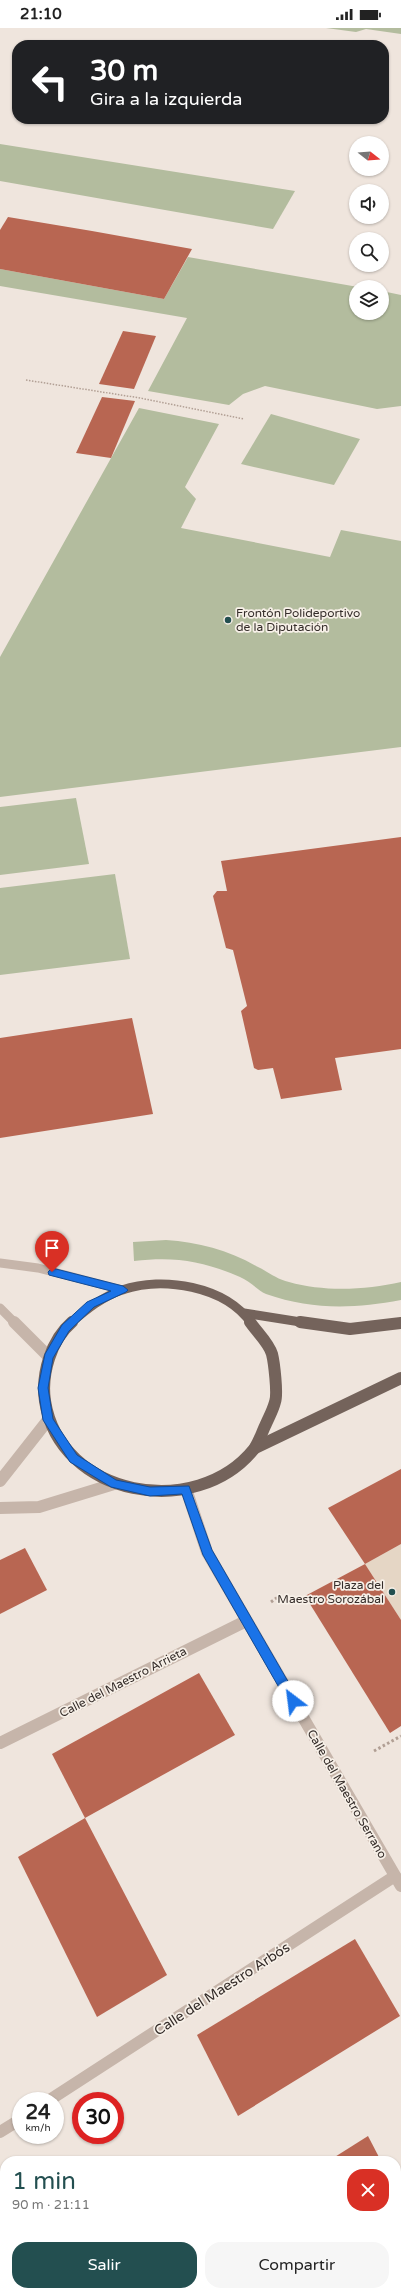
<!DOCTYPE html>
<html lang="es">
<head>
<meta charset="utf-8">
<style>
  body { margin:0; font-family:"Varela Round",sans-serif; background:#f6f6f6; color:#222; height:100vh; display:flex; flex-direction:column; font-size:15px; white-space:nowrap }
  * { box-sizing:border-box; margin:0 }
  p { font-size:13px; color:#767676 }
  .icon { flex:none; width:22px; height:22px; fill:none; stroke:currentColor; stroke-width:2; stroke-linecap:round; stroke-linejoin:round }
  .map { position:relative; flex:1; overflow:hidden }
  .sheet { position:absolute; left:0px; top:2128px; width:401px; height:140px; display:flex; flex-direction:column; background:#fff; border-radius:16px 16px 0 0; box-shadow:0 1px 3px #0004 }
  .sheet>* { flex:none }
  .hud { position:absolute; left:12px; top:12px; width:377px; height:84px; border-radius:16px; box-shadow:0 1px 3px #0004; background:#202124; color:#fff; overflow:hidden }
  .needle { width:26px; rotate:107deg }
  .fabs { position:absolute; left:349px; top:108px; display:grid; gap:8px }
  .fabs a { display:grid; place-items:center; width:40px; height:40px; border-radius:50%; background:#fff; box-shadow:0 1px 3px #0004; font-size:20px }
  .speed { position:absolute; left:12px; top:2064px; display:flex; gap:8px; font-size:20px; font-weight:700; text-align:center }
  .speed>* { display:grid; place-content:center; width:52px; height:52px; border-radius:50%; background:#fff; box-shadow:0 1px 3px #0004; line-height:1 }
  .speed small { font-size:10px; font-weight:400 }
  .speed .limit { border:6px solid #d22; background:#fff; color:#111 }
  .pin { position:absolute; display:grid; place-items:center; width:34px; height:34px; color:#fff; margin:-41px -17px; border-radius:50% 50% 50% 0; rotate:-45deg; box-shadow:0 0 4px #0007 }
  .pin .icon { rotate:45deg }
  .me { position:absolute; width:44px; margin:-22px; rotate:330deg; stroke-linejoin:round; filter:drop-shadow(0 0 3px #0008) }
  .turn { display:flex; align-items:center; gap:14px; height:84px; padding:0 12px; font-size:18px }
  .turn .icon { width:52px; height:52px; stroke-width:2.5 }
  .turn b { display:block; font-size:28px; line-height:34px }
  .round { display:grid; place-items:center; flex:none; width:42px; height:42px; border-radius:16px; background:#f6f6f6 }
  .head { display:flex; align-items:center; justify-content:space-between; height:68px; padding:0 12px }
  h1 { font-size:24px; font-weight:600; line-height:30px; color:#234f50 }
  .primary-button { display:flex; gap:8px; margin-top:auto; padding:8px 12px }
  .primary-button a { flex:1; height:46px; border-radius:16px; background:#234f50; color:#fff; font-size:16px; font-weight:600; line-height:46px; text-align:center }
  .primary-button a+a { background:#f6f6f6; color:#222 }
  .status { display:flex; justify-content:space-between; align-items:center; height:28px; padding:0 20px; background:#fff; direction:ltr }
  .status svg { height:11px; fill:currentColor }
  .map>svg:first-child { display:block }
  .green { fill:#b3bc9e }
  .plaza { fill:#e5d6c5 }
  .building { fill:#b86652 }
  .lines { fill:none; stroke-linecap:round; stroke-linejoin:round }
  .path-far1 { stroke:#b19f94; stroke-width:1.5; stroke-dasharray:1.5 1.5; stroke-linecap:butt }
  .path { stroke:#b19f94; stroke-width:3; stroke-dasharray:2.5 2.5; stroke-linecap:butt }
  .minor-far1 { stroke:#c6b5aa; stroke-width:9 }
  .minor { stroke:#c6b5aa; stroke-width:12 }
  .major-far1 { stroke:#74635b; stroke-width:9 }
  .major { stroke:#74635b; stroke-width:12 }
  .route { fill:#1a73e8; stroke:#114b97 }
  .poi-dot { fill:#234f50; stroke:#f7f0e8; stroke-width:1.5 }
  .labels { text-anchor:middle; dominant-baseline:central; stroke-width:3.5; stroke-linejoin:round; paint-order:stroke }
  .poi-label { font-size:12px; fill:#342c29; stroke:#f7f0e8; text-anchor:start }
  .street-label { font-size:12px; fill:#342c29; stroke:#f7f0e8 }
  .near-street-label { font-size:14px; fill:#342c29; stroke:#f7f0e8 }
</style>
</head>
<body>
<div class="status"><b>21:10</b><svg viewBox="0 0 49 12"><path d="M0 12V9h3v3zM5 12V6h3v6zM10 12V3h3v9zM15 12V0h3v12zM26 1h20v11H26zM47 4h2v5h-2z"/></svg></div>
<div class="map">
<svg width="401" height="2268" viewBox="0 0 401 2268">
  <rect width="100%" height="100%" fill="#efe5dd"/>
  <g class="green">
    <polygon points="326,0 401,0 401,6 366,1 356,4"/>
    <polygon points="0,116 295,163 273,201 0,153"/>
    <polygon points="188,229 358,259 356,259 356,285 382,285 382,263 401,267 401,378 377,381 265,358 243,366 229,377 148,363 187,290 0,258 0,241 164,271"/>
    <polygon points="139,380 219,396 185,459 196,471 181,500 330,529 341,502 401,513 401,719 0,769 0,629"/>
    <polygon points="271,386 360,411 334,457 241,436"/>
    <polygon points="76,770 89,836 0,847 0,779"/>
    <polygon points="115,846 130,931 0,947 0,860"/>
    <path d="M166,1212C198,1214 228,1222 256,1238C267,1243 276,1251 289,1254C324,1264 366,1262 401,1254V1272C353,1281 312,1282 266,1266C257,1262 250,1253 240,1249C203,1233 175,1228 134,1233L133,1214Z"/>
  </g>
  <polygon class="plaza" points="401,1516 401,1592 365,1536"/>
  <g class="building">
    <polygon points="8,189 92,203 192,221 164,271 0,241 0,202"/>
    <polygon points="123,303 156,308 134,361 99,356"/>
    <polygon points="102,369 135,373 111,430 76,425"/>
    <polygon points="401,809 401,1021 335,1030 342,1062 281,1071 273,1040 258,1042 254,1040 241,983 247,978 233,922 226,920 213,868 217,863 227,863 221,833"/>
    <polygon points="132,990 153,1086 0,1110 0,1010"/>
    <polygon points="401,1441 401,1516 365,1536 328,1480"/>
    <polygon points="25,1520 47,1562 0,1586 0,1532"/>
    <polygon points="365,1536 401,1592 401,1698 390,1705 305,1568"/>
    <polygon points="199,1645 235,1707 85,1790 52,1726"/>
    <polygon points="85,1790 167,1947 97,1989 18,1829"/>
    <polygon points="355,1911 400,1988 238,2088 197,2007"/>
    <polygon points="368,2108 381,2133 331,2133 330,2132"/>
    <polygon points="401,2145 401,2268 216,2268 214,2263 396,2263 396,2148"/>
  </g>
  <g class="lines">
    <polyline class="path-far1" points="26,352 140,370 244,391"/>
    <g class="path">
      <polyline points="271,1574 282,1566"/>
      <polyline points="374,1723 401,1708"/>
      <polyline points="0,2201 5,2213"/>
      <polyline points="26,2263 29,2268"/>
    </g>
    <g class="minor-far1">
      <polyline points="0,1235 38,1240 123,1262"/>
      <polyline points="0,1280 15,1295"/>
    </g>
    <g class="minor">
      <polyline points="14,1294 49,1329"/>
      <polyline points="0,1453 48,1392"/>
      <polyline points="186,1461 207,1524 401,1858"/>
      <polyline points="0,1480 39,1479 114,1456"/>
      <polyline points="0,1715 246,1593"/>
      <polyline points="48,2073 395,1848"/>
      <polyline points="0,2104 21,2091"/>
    </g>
    <g class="major-far1">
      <polyline points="244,1285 307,1295"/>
      <path d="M71,1295C87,1281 102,1269 122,1262C163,1248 225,1258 251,1295"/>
    </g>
    <g class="major">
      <path d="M72,1294C51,1312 41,1346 45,1373C60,1469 196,1493 254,1421C259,1414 262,1404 266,1396C269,1389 273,1382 275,1374C278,1366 274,1334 272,1326C269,1315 256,1303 250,1294"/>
      <polyline points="300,1294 350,1301 401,1295"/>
      <polyline points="255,1420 401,1350"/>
    </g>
  </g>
  <polygon class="route" points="52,1240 123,1258 128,1262 126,1264 94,1279 69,1303 53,1330 48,1360 53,1391 77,1427 116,1452 150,1459 189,1458 212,1522 297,1669 297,1677 289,1677 203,1527 182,1466 150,1468 111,1459 70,1434 43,1392 38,1360 45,1326 62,1297 87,1274 111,1263 49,1247 48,1244"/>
  <g class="poi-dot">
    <circle cx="228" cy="592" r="4"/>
    <circle cx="392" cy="1564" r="4"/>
  </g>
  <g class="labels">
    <g class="poi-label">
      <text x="236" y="585">Frontón Polideportivo<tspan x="236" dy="14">de la Diputación</tspan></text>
      <text x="384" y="1557" text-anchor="end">Plaza del<tspan x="384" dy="14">Maestro Sorozábal</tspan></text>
    </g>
    <g class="street-label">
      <text transform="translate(123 1654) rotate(-27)">Calle del Maestro Arrieta</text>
      <text transform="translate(347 1766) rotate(60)">Calle del Maestro Serrano</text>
    </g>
    <g class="near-street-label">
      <text transform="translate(222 1961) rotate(-33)">Calle del Maestro Arbós</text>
    </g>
  </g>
</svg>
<div class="fabs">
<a><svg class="needle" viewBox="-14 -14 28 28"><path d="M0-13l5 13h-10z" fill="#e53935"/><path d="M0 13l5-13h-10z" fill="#767676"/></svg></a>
<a><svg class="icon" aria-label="sound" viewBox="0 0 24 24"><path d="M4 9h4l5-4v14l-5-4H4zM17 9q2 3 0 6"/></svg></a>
<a><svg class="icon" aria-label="search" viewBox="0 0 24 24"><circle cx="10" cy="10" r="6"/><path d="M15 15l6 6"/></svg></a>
<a><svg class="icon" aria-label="layers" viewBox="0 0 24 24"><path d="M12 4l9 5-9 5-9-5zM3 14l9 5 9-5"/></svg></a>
</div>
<div class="speed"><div>24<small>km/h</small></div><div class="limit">30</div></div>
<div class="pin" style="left:52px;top:1244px;background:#d93025"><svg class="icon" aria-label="arrive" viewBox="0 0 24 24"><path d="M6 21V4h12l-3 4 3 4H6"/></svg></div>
<svg class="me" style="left:293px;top:1673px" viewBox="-20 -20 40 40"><circle r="19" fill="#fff"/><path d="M0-13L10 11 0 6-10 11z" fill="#1a73e8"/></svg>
<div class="hud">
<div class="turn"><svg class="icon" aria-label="left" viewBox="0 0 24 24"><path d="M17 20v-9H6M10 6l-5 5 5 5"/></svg><div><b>30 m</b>Gira a la izquierda</div></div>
</div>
<section class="sheet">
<div class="head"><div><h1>1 min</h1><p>90 m · 21:11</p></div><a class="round" style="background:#d93025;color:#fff"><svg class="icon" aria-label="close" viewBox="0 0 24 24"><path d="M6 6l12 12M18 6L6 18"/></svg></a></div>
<div class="primary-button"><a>Salir</a><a>Compartir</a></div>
</section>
</div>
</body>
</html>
